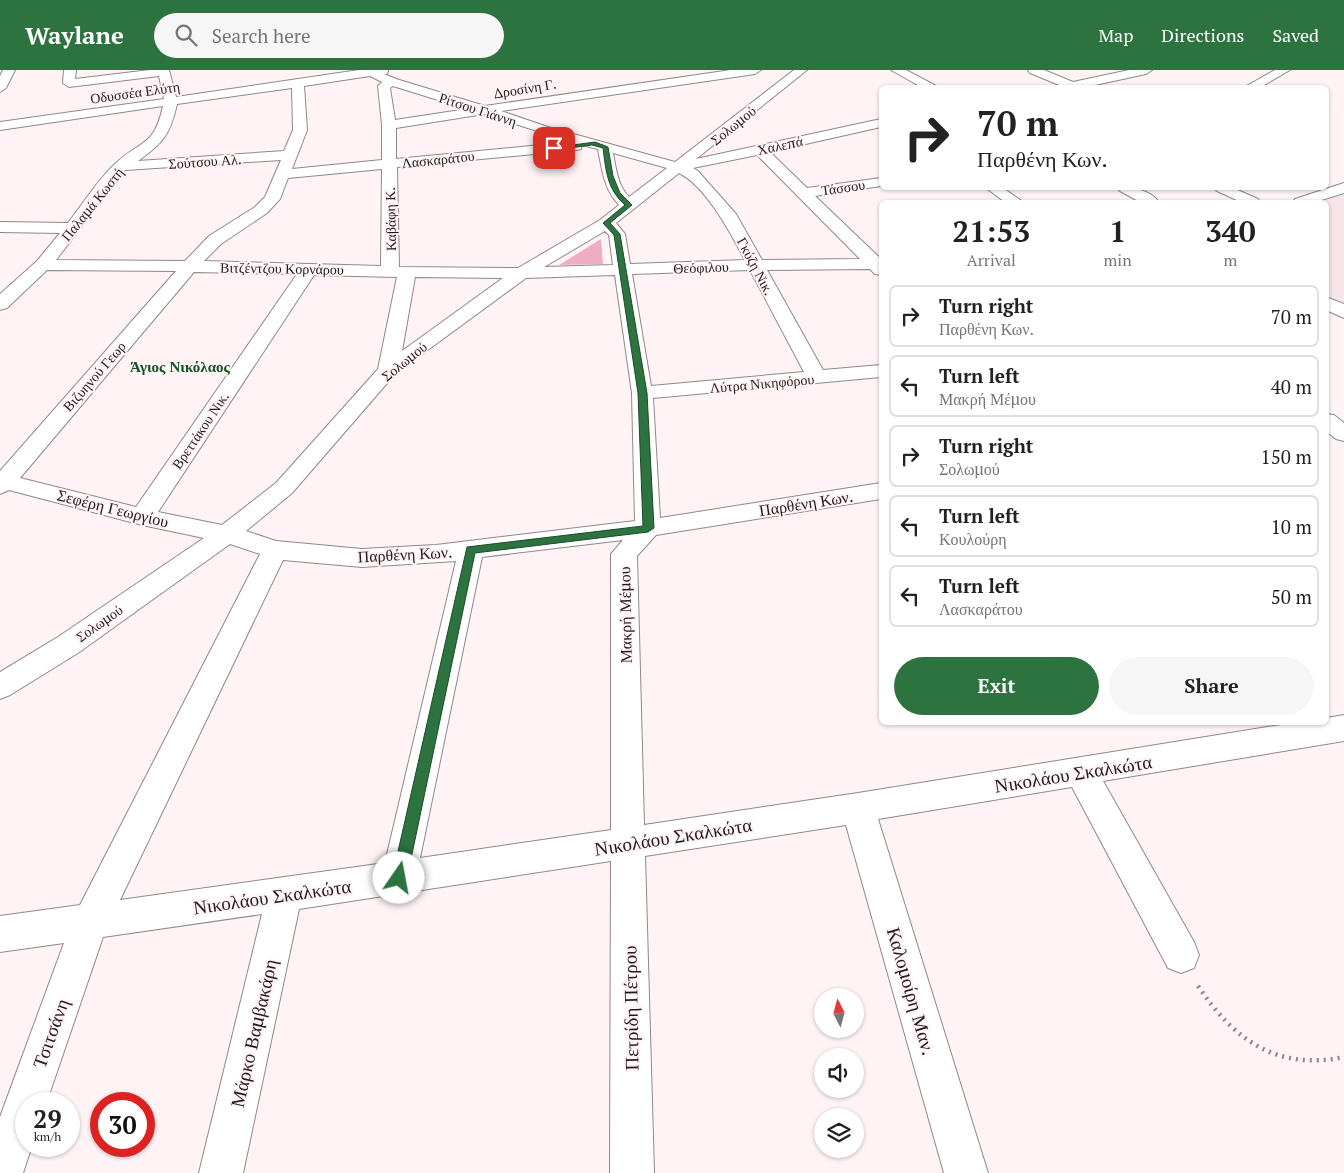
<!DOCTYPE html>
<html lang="en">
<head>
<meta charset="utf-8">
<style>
  body { margin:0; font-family:"PT Serif",serif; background:#f6f6f6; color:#222; height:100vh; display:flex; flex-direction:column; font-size:19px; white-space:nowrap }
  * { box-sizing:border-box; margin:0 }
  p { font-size:16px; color:#767676 }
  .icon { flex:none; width:28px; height:28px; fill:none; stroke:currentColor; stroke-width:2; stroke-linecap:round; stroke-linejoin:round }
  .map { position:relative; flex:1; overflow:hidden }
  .side { position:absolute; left:879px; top:130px; width:450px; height:525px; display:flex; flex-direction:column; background:#fff; border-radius:8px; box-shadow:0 1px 4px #0004 }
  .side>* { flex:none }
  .banner { position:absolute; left:879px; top:15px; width:450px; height:105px; border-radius:8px; box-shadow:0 1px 4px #0004; background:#fff; color:#222; overflow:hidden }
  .needle { width:32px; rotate:354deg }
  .buttons { position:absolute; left:814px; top:918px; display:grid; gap:10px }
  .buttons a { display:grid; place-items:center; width:50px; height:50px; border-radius:50%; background:#fff; box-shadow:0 1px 4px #0004; font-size:25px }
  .speed { position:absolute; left:15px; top:1022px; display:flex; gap:10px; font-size:25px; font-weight:700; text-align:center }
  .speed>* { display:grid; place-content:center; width:65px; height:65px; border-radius:50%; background:#fff; box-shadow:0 1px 4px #0004; line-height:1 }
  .speed small { font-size:12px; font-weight:400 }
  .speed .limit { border:8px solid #d22; background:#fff; color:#111 }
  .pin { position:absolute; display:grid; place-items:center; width:42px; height:42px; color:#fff; margin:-21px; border-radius:10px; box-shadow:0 2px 8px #0006 }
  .me { position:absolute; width:55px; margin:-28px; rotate:12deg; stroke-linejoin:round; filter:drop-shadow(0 0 4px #0008) }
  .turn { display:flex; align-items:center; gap:18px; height:105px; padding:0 15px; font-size:22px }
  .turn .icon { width:65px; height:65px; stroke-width:2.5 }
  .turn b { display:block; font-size:35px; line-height:42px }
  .eta { display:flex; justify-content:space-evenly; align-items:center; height:85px; text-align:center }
  .eta b { font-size:30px; font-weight:700; line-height:35px }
  .action { display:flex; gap:10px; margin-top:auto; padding:10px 15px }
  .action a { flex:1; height:58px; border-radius:30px; background:#2d733f; color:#fff; font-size:20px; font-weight:700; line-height:58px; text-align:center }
  .action a+a { background:#f6f6f6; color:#222 }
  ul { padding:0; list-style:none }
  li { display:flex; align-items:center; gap:15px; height:62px; margin:0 10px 8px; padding:0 5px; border:2px solid #e0e0e0; border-radius:8px }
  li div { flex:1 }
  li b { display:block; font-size:19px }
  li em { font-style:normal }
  header { display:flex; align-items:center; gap:30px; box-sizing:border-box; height:70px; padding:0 25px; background:#2d733f; color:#fff }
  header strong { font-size:24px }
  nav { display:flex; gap:28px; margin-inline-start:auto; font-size:18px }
  .search { width:350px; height:45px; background:#f6f6f6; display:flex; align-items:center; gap:12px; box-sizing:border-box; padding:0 18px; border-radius:28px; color:#767676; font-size:19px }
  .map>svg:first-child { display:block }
  .built { fill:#f7e4e9 }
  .green { fill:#edaec1 }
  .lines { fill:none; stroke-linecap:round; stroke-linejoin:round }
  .minor-casing { stroke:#91878a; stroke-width:2 }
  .path { stroke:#8d8587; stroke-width:4.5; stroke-dasharray:2 5; stroke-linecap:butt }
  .minor { fill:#fff; fill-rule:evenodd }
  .route { fill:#2d733f; stroke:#1d4b29 }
  .labels { text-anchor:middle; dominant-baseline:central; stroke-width:4; stroke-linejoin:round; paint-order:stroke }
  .far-street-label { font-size:14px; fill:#201c1d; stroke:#fff3f6 }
  .far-neighbourhood-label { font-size:15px; font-weight:bold; fill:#105325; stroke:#fff3f6 }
  .street-label { font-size:16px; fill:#201c1d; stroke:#fff3f6 }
  .near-street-label { font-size:19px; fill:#201c1d; stroke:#fff3f6 }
</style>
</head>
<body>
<header>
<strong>Waylane</strong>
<div class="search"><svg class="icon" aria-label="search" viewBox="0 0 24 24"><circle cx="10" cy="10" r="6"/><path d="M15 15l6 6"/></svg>Search here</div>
<nav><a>Map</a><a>Directions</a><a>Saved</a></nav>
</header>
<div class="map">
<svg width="1344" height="1103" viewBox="0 0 1344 1103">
  <rect width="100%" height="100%" fill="#fff3f6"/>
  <polygon class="built" points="1344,119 1344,242 1326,232 1326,132 1303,132"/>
  <polygon class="green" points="601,169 603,194 559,195"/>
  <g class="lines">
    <defs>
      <g id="minor">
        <polygon points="3,0 15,0 6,18 0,22 0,6"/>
        <path d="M64,0H76L75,9L150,0H169L176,27L359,0H388L387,4H384L396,9L485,36L731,0H761L755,4L501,41L548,57L675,92L794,0H807L696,89L881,49V57L770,82L807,118L881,108V116L815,126L881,189V205L875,204L870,199L767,200L823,300L881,295V307L653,328L660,448L881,413V429L656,465L637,486L644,755L858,723L1299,652H1326V648L1344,645V671L1103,711L1194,872L1199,885L1194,898L1181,903L1168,898L1072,717L878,749L988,1103H944L846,755L645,786L654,1103H610L611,791L299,839L243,1103H199L262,844L103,867L46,1034H26V1076H32L23,1103H0V1047L64,873L0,882V846L80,835L260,484L230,474L78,583L10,625L0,629V602L58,567L204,468L142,455L9,420L0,424V401L176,201L47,200L7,238L0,240V224L37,191L60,163L0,162V152L68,153C82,135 99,108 116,93C142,69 154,77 163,36L0,60V52L164,29L159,6L69,17L63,13ZM370,6L382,12L378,16L382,55V90L292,99L307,60L304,16ZM393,16L467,39L395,50L390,18ZM292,18L293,60L284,81L138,91C163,73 170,65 177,34ZM484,44L572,72L396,89V58ZM582,75L598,79C602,100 604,119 619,135L600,150L518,198L399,197L397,97L576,80L581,79ZM613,83L667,98L629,127C618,116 616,99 613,83ZM757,85L860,189L762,190L736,144L698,101L693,98ZM281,90L265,127L255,137L209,166L185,191L56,190L125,100ZM382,99L381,196L204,191L221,174L267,143L280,129L288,108ZM679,103C706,116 731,164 745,190L630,194L625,164L616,153ZM605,161L609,165L613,195L544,197ZM750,200L804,302L651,316L632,204ZM194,202L297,204L136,437L20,408ZM314,205L397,207L378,299L276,413L222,455L158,442ZM615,205L632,323L635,451L436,475L362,479L276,471L246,461L292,423L395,304L526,208ZM415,207L503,208L402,281ZM623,470L611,484V760L420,788L482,487ZM283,490L362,497L456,491L385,793L120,830Z"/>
        <polygon points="891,0 906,0 940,18 923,18"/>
        <polygon points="1028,0 1044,0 1073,12 1129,0 1152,0 1146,4 1081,18 1055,18 1059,15 1030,3"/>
        <polygon points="1275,0 1290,0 1259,18 1243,18"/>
        <polygon points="1344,113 1344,123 1315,132 1293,132 1295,129"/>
        <polygon points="986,118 1003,118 1023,132 1005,132"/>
        <path d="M1117,118C1131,116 1150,120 1159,132H1140L1120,121Z"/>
        <polygon points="1214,118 1233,118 1258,129 1260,132 1241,132 1217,121"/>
        <polygon points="1326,227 1344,234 1344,248 1326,240"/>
        <polygon points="1326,344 1334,345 1344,353 1344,371 1336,369 1326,361"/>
      </g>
    </defs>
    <use href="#minor" class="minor-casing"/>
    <path class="path" d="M1198,916C1234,970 1277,1001 1344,987"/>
    <use href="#minor" class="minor"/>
  </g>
  <path class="route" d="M595,72L608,77L613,106L620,123L632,135L610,153L620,164L647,323L654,458L648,462L475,483L407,808L404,812L399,814L394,812L392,808L467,477L643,456L638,323L614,165L603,153L625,135C607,119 606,101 603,78L592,75L554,80L551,78Z"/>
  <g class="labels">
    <g class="far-street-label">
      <text transform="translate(525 18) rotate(-9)">Δροσίνη Γ.</text>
      <text transform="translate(135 22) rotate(-8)">Οδυσσέα Ελύτη</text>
      <text transform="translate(478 39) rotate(18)">Ρίτσου Γιάννη</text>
      <text transform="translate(733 55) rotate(-39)">Σολωμού</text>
      <text transform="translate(780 75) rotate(-12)">Χαλεπά</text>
      <text transform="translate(438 89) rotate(-6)">Λασκαράτου</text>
      <text transform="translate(205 91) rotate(-4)">Σούτσου Αλ.</text>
      <text transform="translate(843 117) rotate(-8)">Τάσσου</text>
      <text transform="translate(92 134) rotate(-51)">Παλαμά Κωστή</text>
      <text transform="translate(390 149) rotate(-91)">Καβάφη Κ.</text>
      <text transform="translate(756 196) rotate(62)">Γκύζη Νικ.</text>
      <text transform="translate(701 197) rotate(-2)">Θεόφιλου</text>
      <text transform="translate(282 198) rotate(1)">Βιτζέντζου Κορνάρου</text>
      <text transform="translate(404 291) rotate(-39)">Σολωμού</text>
      <text transform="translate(94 306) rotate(-49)">Βιζυηνού Γεωρ</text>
      <text transform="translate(762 313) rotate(-5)">Λύτρα Νικηφόρου</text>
      <text transform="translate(200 360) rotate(-56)">Βρεττάκου Νικ.</text>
      <text transform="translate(99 553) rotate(-35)">Σολωμού</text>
    </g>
    <g class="far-neighbourhood-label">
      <text x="180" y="296">Άγιος Νικόλαος</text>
    </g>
    <g class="street-label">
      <text transform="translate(806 433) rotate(-9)">Παρθένη Κων.</text>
      <text transform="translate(113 438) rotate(14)">Σεφέρη Γεωργίου</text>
      <text transform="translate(405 484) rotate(-3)">Παρθένη Κων.</text>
      <text transform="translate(625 545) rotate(-91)">Μακρή Μέμου</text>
    </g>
    <g class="near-street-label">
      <text transform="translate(1073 703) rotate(-9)">Νικολάου Σκαλκώτα</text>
      <text transform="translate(673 766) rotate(-9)">Νικολάου Σκαλκώτα</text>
      <text transform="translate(272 826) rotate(-8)">Νικολάου Σκαλκώτα</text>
      <text transform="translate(912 921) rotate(74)">Καλομοίρη Μαν.</text>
      <text transform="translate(630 938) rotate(-91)">Πετρίδη Πέτρου</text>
      <text transform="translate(50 963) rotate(-70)">Τσιτσάνη</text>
      <text transform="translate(253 963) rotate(-77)">Μάρκο Βαμβακάρη</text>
    </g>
  </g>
</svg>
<div class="buttons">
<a><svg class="needle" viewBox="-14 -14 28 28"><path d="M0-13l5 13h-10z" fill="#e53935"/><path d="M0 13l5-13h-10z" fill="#767676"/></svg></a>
<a><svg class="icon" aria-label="sound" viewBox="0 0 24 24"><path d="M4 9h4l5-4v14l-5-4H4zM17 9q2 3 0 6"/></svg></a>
<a><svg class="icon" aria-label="layers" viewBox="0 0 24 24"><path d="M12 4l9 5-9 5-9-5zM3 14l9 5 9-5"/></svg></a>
</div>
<div class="speed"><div>29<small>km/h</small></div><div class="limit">30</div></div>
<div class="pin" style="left:554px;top:78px;background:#d93025"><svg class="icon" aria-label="arrive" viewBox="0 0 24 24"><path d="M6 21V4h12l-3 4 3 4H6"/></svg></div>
<svg class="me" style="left:399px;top:808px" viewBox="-20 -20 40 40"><circle r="19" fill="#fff"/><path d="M0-13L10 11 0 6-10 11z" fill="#2d733f"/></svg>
<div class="banner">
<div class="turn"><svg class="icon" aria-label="right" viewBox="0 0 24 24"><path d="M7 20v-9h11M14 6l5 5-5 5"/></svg><div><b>70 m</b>Παρθένη Κων.</div></div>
</div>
<section class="side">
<div class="eta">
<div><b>21:53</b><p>Arrival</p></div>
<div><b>1</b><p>min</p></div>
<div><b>340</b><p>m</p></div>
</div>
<ul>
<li><svg class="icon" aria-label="right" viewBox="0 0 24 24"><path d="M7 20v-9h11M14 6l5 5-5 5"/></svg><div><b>Turn right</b><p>Παρθένη Κων.</p></div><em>70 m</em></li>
<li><svg class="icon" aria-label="left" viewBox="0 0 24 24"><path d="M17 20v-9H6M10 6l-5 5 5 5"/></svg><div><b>Turn left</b><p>Μακρή Μέμου</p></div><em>40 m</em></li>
<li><svg class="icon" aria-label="right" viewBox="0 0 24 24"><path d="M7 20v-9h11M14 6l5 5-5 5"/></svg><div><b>Turn right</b><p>Σολωμού</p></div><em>150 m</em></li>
<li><svg class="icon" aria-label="left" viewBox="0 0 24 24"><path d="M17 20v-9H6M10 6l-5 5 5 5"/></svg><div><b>Turn left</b><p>Κουλούρη</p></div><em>10 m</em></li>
<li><svg class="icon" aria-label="left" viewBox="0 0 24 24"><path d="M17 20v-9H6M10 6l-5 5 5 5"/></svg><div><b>Turn left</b><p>Λασκαράτου</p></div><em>50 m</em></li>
</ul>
<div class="action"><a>Exit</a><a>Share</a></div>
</section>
</div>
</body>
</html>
